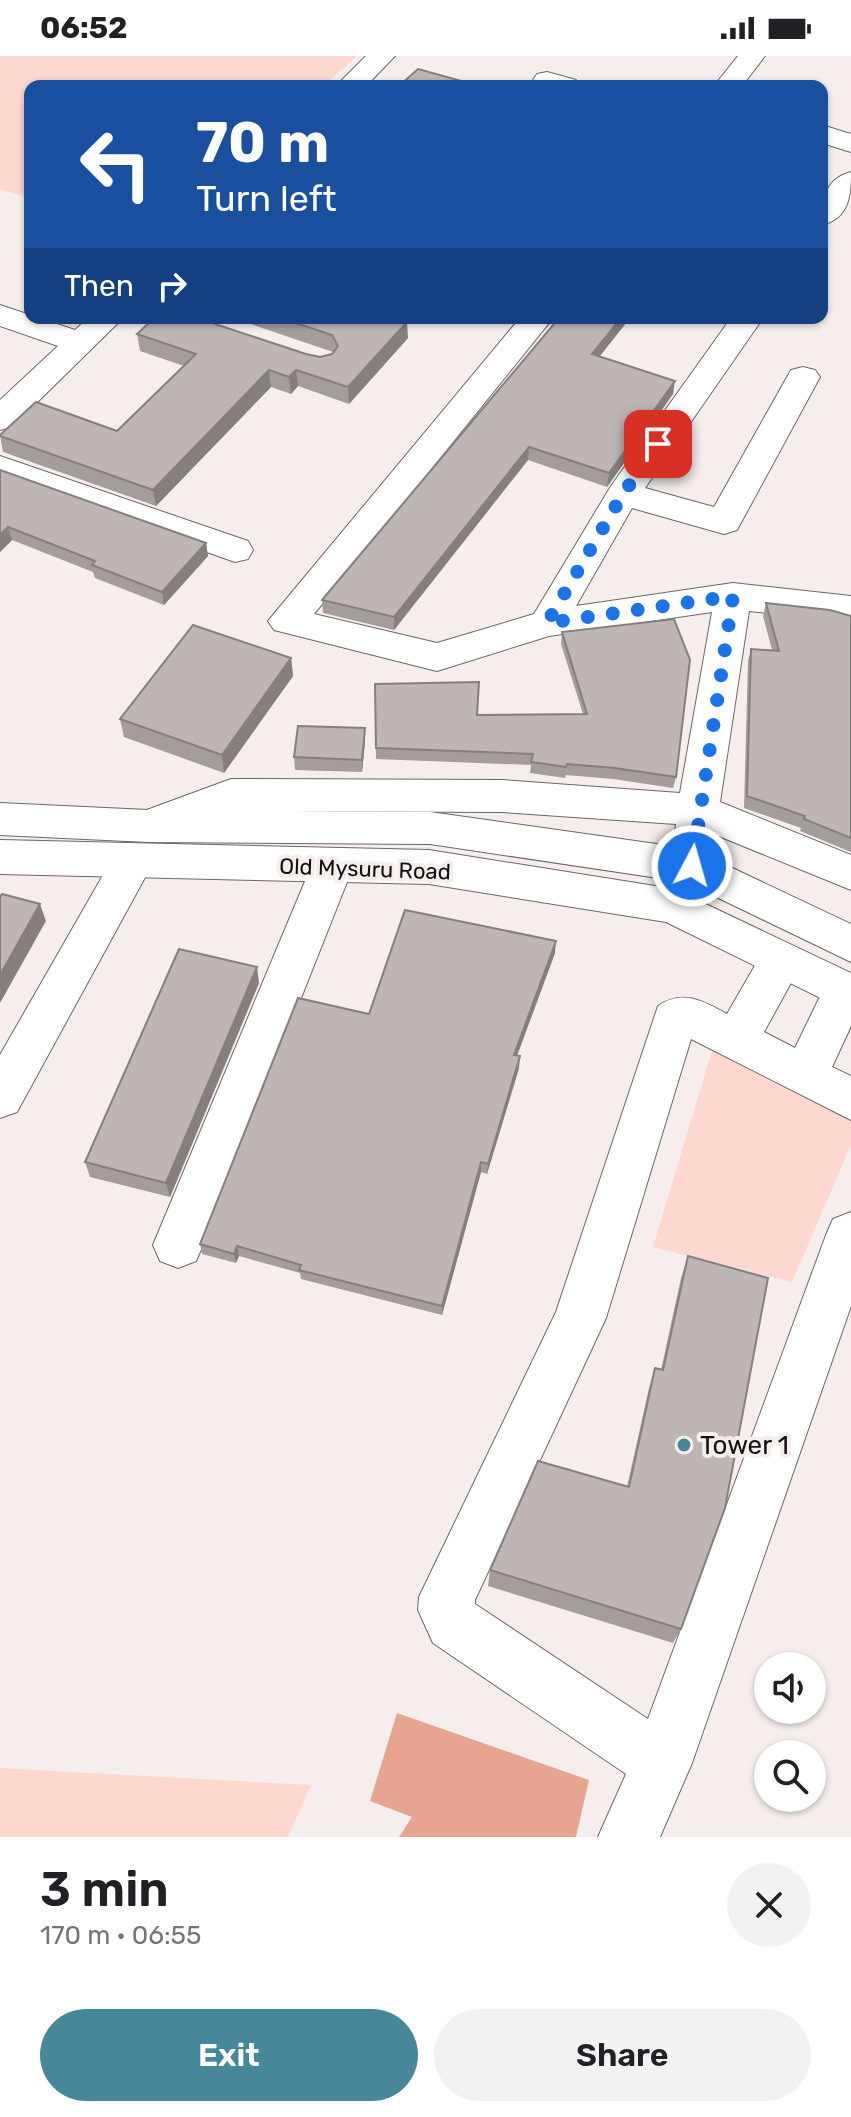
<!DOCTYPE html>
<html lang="en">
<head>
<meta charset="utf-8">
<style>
  body { margin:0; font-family:Rubik,sans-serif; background:#f2f2f2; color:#202124; height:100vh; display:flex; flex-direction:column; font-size:30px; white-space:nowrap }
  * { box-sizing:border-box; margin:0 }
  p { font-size:26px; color:#757577 }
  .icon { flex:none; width:44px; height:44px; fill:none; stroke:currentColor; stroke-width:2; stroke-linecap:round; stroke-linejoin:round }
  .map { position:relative; height:1781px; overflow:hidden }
  .sheet { display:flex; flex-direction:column; background:#fff; flex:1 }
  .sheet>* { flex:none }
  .banner { position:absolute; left:24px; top:24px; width:804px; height:244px; border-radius:16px; box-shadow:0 2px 6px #0004; background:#1a4fa0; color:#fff; overflow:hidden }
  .buttons { position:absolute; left:754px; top:1596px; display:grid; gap:16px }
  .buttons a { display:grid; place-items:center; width:72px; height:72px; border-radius:50%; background:#fff; box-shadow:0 2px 6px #0004; font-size:40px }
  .pin { position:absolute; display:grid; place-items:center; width:68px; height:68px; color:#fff; margin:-34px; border-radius:16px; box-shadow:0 4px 12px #0006 }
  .me { position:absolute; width:88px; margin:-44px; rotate:6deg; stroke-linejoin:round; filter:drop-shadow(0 0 6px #0008) }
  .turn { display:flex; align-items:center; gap:28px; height:168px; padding:0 40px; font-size:36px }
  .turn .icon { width:104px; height:104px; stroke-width:2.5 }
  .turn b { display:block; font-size:56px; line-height:68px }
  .then { display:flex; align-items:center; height:76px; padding:0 40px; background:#0003; gap:16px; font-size:30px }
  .round { display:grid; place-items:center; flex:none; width:84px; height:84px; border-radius:42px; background:#f2f2f2 }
  .summary { display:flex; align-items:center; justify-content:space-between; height:136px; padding:0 40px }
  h1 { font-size:48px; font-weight:600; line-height:60px }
  .primary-button { display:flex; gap:16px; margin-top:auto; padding:16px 40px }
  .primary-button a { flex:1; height:92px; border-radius:48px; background:#468899; color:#fff; font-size:32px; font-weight:600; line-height:92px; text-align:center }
  .primary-button a+a { background:#f2f2f2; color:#202124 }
  .status { display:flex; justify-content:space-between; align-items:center; height:56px; padding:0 40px; background:#fff; direction:ltr }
  .status svg { height:22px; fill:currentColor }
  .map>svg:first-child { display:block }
  .green { fill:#fcd8ce }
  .water { fill:#e7a491 }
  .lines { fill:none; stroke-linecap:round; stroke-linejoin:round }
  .minor-casing { stroke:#6d6765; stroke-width:2 }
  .major-casing { stroke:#6d6765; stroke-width:2 }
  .minor { fill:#fff; fill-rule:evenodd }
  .major { fill:#fff; fill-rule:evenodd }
  .wall { fill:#a39d9b }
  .shaded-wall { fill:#857f7e }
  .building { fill:#beb6b4; stroke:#857f7e; stroke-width:2 }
  .route { stroke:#1a73e8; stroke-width:14; stroke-dasharray:0 25.2 }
  .poi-dot { fill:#468899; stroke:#f5eeec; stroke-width:3 }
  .labels { text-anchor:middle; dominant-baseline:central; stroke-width:8; stroke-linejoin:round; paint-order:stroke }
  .street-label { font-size:22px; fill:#131010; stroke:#f5eeec }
  .near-poi-label { font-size:26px; fill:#131010; stroke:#f5eeec; text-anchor:start }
</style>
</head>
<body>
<div class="status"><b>06:52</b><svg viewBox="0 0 49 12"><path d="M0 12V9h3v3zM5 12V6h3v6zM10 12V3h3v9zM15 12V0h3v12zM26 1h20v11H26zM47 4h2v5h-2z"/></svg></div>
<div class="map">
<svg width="851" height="1781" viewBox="0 0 851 1781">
  <rect width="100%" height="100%" fill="#f5eeec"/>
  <g class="green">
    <polygon points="0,0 357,0 323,30 30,30 30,142 0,133"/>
    <polygon points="714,988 851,1060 851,1089 792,1226 653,1191"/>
    <polygon points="0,1712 311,1729 288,1781 0,1781"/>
  </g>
  <polygon class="water" points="397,1657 589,1724 576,1781 399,1781 412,1761 370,1745"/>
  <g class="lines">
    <defs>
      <g id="minor">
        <polygon points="366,0 395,0 366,30 336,30"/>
        <polygon points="738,0 765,0 742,30 714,30"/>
        <polygon points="547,16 576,24 580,30 537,30 533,24 537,18"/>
        <polygon points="822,69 851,78 851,96 822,87"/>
        <path d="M851,116C851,140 849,162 822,169C822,145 824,123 851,116Z"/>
        <polygon points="0,249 30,259 30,262 39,262 75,274 88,262 123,262 12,371 0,374 0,344 58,290 0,270"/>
        <polygon points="520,262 553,262 314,558 437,587 534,558 611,430 731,262 763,262 645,432 714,451 791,314 803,311 815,314 820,321 737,474 724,478 632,452 576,550 733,527 851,540 851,566 749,555 720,746 851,799 851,834 716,779 713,810 707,822 692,827 677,822 671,810 676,768 502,756 233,755 148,786 133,781 127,770 133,759 231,723 502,724 680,737 712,556 549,580 437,615 274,574 268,565"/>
        <polygon points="0,400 248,485 253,494 248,503 235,506 0,423"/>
        <polygon points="133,788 148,793 154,805 17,1056 0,1062 0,999 118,793"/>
        <polygon points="332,794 347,799 353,811 203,1189 196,1205 178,1212 160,1205 153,1189 311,811 317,799"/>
        <path d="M781,887L797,892L803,905L764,976L795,992L829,922L845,916L851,918V970L832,1011L851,1020V1064L691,983L606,1262L475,1544V1548L648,1663L826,1179L833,1163L851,1156V1250L692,1707L660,1781H598L626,1718L433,1587L418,1554L419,1541L556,1256L658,950C683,933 703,945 727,958L765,892Z"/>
      </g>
      <g id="major">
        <polygon points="0,747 148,754 430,756 692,793 851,868 851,906 685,826 430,788 148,786 0,779"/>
        <polygon points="0,784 429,794 674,833 851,917 851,957 666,866 429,828 0,818"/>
      </g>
    </defs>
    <use href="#minor" class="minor-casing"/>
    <use href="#major" class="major-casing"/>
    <use href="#minor" class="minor"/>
    <use href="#major" class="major"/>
  </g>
  <g class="wall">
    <polygon points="233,262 396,262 408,282 349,348 298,330 291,338 271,331 156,450 3,396 0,379 117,375 184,310 140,295 137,278 306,298 320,301 332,298 333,296"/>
    <polygon points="559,262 630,262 600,300 673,338 607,431 528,404 394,574 323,557 322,544"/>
    <polygon points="0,414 206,487 208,500 164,549 95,522 93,516 12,484 0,496"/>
    <polygon points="766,547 851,561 851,796 800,775 801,772 744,752 748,605 751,593 772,594 763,560"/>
    <polygon points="562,576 676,721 673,732 613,723 566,719 565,722 530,717 531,709 376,703 375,628 477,659 583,658 561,588"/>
    <polygon points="291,602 293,620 224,717 124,681 120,663"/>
    <polygon points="365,672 365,685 362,716 295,714 294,701"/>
    <polygon points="555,897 517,1000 519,1012 487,1118 481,1116 442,1259 301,1223 300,1217 239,1200 236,1207 202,1198 200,1188 369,958"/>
    <polygon points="259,927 170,1141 90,1121 85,1106"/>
    <polygon points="688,1200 681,1573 673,1587 488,1530 490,1514 627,1431 649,1332 655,1312 661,1314 681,1222"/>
  </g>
  <g class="shaded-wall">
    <polygon points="621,262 630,262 591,311 592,298"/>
    <polygon points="407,266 408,282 349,348 348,331"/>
    <polygon points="269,314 271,331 156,450 153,434"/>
    <polygon points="296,314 298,330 291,338 289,321"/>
    <polygon points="675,325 673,338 607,431 609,417"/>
    <polygon points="529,391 528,404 394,574 394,561"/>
    <polygon points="8,471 12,484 0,496 0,479"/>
    <polygon points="206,487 208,500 164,549 162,536"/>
    <polygon points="291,602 293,620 224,717 222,699"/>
    <polygon points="365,672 365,685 362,716 362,704"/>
    <polygon points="40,848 46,865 0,947 0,919"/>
    <polygon points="556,885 555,897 513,1010 514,999"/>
    <polygon points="257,911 259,927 170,1141 166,1127"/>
    <polygon points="520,1000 519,1012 487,1118 488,1108"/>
    <polygon points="481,1106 481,1116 442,1259 442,1250"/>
    <polygon points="237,1190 239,1200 236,1207 234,1198"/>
  </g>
  <g class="building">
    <polygon points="418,13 479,30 399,30"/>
    <polygon points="154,262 197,262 306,298 320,301 332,298 338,290 332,279 281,262 396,262 407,266 348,331 296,314 289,321 269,314 153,434 0,380 0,379 36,346 117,375 196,298 137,278"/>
    <polygon points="559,262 621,262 592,298 675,325 609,417 529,391 394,561 322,544"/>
    <polygon points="0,414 206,487 162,536 92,509 95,505 8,471 0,479"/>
    <polygon points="766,547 830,554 851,560 851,782 804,763 805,760 747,740 751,593 779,595"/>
    <polygon points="674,563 690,604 676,721 615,712 567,708 566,711 531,706 533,698 376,692 375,628 479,626 477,659 587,658 562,576"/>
    <polygon points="193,569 291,602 222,699 120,663"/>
    <polygon points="298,670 365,672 362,704 294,701"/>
    <polygon points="2,838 40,848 0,919 0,841"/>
    <polygon points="405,854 556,885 514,999 520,1000 488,1108 481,1106 442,1250 299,1214 301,1209 237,1190 234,1198 200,1188 298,942 369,958"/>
    <polygon points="179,893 257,911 166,1127 85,1106"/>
    <polygon points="688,1200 768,1222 725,1452 681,1573 490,1514 538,1405 629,1431 655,1312 663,1314"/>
  </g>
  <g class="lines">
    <polyline class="route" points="658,388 623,438 547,567 733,540 692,810"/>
  </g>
  <circle class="poi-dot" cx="684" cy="1389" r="8"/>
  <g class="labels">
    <g class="street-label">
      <text transform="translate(365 813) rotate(2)">Old Mysuru Road</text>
    </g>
    <g class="near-poi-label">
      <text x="700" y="1389">Tower 1</text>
    </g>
  </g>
</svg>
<div class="buttons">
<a><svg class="icon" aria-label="sound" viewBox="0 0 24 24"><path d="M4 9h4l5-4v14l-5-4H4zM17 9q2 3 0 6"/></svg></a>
<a><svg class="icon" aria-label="search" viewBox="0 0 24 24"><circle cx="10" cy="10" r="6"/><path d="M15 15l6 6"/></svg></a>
</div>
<div class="pin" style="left:658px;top:388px;background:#d93025"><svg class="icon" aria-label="arrive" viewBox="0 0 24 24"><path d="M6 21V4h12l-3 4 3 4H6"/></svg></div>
<svg class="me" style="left:692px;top:810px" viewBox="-20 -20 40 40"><circle r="17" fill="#1a73e8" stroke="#fff" stroke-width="3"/><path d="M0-11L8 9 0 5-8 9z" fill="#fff"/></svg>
<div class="banner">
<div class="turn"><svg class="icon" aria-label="left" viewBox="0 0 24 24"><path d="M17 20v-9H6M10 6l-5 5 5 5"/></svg><div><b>70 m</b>Turn left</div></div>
<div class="then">Then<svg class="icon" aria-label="right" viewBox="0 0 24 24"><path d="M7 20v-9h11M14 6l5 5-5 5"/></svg></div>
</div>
</div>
<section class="sheet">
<div class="summary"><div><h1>3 min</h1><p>170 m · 06:55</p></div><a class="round"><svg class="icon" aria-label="close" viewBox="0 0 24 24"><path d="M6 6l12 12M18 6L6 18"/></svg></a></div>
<div class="primary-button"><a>Exit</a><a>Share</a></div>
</section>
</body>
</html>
